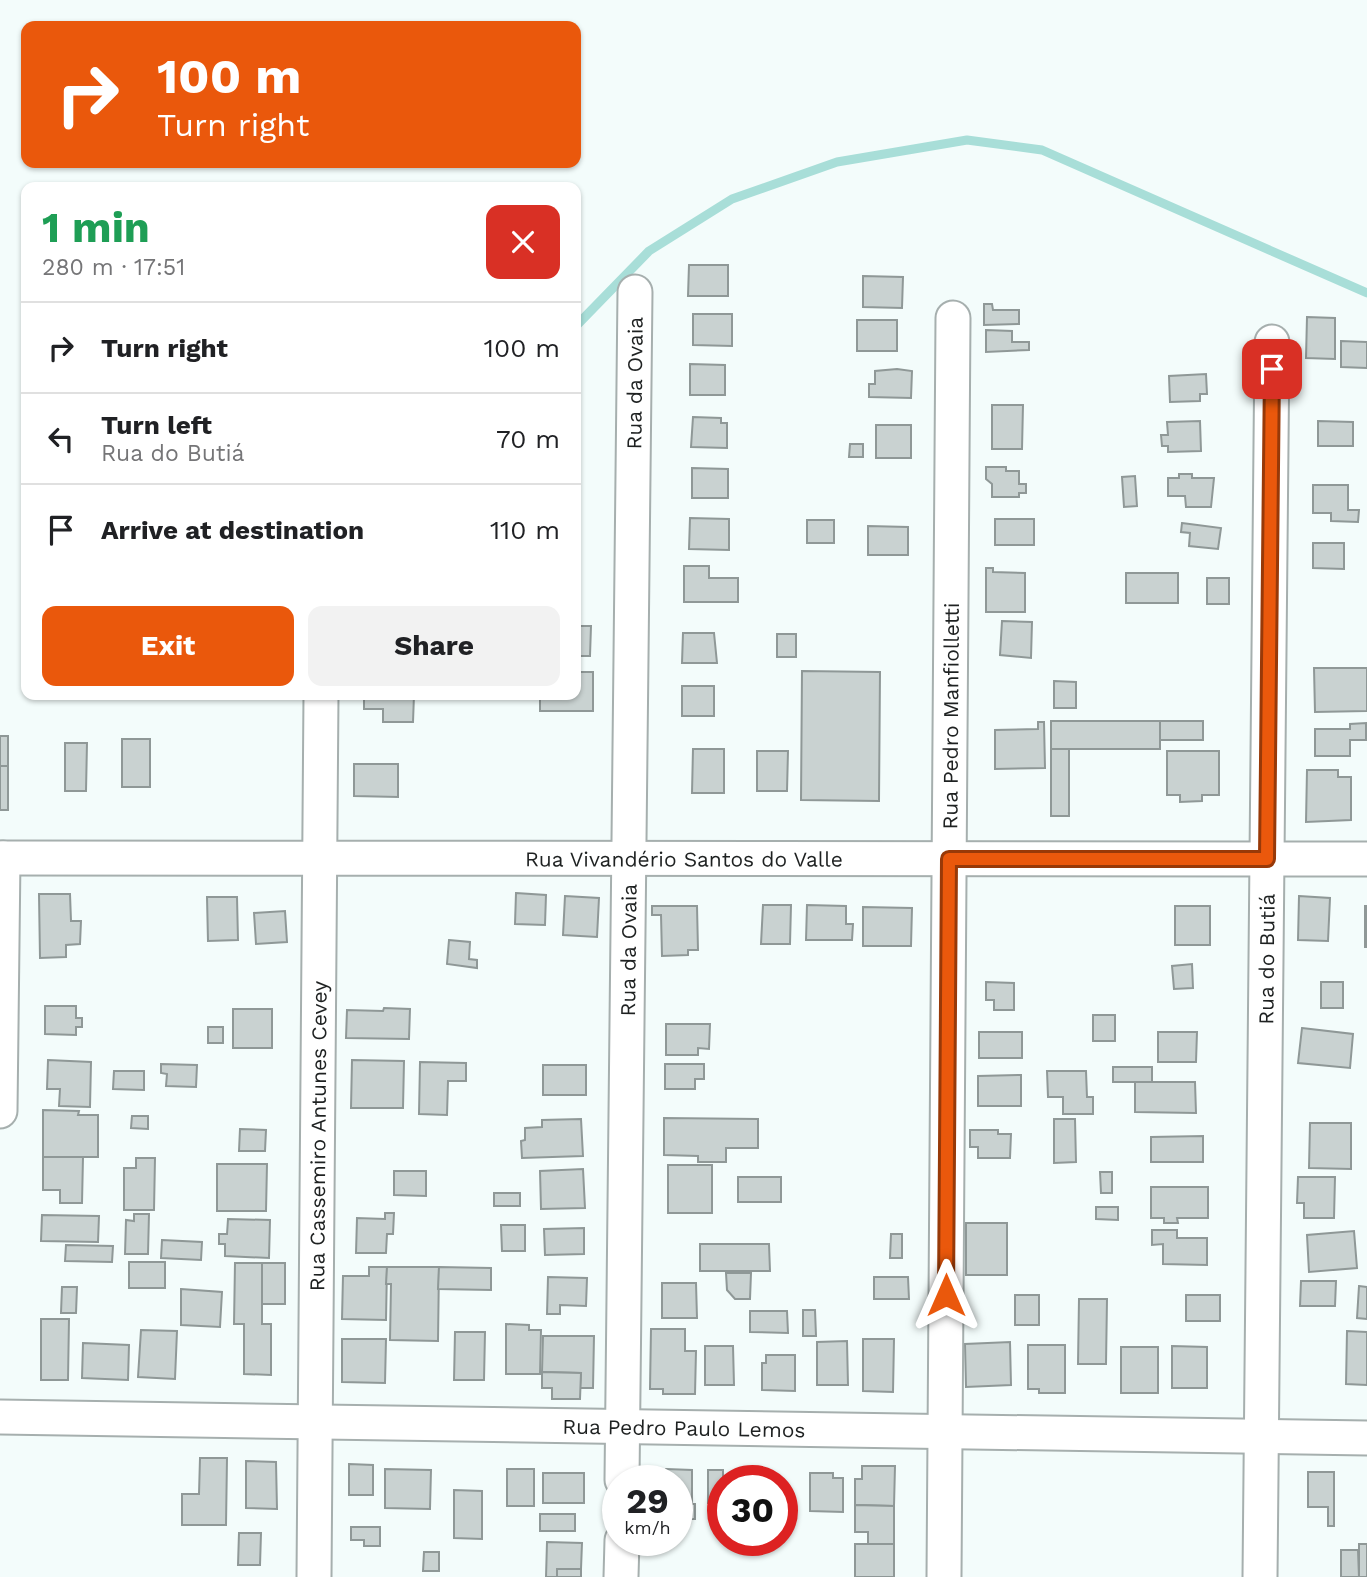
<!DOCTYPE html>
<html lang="en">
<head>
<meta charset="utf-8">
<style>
  body { margin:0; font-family:"Work Sans",sans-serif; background:#f2f2f2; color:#202124; height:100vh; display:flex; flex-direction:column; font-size:26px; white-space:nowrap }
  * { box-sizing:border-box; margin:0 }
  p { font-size:23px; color:#757577 }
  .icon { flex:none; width:38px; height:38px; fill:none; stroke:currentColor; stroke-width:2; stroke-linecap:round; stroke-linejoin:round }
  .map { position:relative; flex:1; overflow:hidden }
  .details { position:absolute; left:21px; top:182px; width:560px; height:518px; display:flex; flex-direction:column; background:#fff; border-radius:14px; box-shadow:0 2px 5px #0004 }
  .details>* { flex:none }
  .guide { position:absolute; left:21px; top:21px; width:560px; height:147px; border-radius:14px; box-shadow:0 2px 5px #0004; background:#ea580c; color:#fff; overflow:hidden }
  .speed { position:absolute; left:602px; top:1465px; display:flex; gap:14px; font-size:35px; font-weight:700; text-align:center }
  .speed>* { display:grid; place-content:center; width:91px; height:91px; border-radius:50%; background:#fff; box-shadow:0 2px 5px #0004; line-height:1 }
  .speed small { font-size:18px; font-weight:400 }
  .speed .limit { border:10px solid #d22; background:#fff; color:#111 }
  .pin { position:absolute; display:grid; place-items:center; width:60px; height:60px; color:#fff; margin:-30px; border-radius:14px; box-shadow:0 4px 10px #0006 }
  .me { position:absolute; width:77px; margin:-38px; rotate:0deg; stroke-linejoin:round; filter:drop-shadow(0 0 5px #0008) }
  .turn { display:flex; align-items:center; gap:24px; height:147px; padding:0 21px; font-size:32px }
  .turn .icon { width:91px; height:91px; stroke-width:2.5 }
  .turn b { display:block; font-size:49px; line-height:60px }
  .round { display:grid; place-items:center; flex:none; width:74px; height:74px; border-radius:14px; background:#f2f2f2 }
  .head { display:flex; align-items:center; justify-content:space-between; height:119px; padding:0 21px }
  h1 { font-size:42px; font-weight:700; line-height:52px; color:#1e9e55 }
  .button { display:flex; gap:14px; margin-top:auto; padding:14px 21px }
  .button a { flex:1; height:80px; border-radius:14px; background:#ea580c; color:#fff; font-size:28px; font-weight:700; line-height:80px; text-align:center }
  .button a+a { background:#f2f2f2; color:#202124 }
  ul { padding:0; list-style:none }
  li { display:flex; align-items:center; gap:21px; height:91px; padding:0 21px; border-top:2px solid #e0e0e0 }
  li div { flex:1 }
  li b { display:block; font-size:26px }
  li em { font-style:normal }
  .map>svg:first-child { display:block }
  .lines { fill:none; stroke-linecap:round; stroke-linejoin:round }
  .stream { stroke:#a8ded8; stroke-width:9 }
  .building { fill:#c9d2d1; stroke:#8f9897; stroke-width:2 }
  .street-casing { stroke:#a6afae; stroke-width:37 }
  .street { stroke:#fff; stroke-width:33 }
  .route-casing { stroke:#983908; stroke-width:18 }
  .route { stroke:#ea580c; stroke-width:12 }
  .labels { text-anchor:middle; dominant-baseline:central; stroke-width:7; stroke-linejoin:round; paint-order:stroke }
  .street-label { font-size:21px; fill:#1e2121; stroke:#fff }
</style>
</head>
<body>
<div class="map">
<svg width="1367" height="1577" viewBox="0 0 1367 1577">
  <rect width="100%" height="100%" fill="#f3fcfb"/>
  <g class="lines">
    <polyline class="stream" points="576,326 649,251 732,199 837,162 967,140 1042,150 1367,293"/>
  </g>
  <g class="building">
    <polygon points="689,265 728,265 728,296 688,296"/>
    <polygon points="863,276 903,277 902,308 863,307"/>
    <polygon points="984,304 992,304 993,310 1019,310 1019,324 984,325"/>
    <polygon points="693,314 732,314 732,346 693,345"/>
    <polygon points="1307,317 1335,318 1335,359 1306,358"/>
    <rect x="857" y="320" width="40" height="31"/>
    <polygon points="986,330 1012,331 1012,342 1029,342 1029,350 986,352"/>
    <polygon points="1341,341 1367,342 1367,368 1341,367"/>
    <polygon points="690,364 725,365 725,395 690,395"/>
    <polygon points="897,369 912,371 911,398 869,397 869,384 875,384 875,371"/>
    <polygon points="1206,374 1207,394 1200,394 1200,401 1170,402 1169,376"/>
    <polygon points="992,405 1023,405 1022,449 992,449"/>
    <polygon points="693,417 721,418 721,423 727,423 727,448 691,447"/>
    <polygon points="1200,421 1201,451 1168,452 1168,446 1162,446 1161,435 1168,435 1167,422"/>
    <polygon points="1318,421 1353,422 1353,446 1318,446"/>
    <rect x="876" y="425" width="35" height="33"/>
    <polygon points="850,444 863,444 863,457 849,457"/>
    <polygon points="986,467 1006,467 1006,471 1019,471 1019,484 1026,484 1026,493 1019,493 1019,497 992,497 992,484 986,479"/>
    <polygon points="692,468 728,469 728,498 692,498"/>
    <polygon points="1179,474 1192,474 1192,478 1214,478 1211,507 1186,507 1185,496 1168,496 1168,478 1179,478"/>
    <polygon points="1135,476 1137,506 1124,507 1122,477"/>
    <polygon points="1313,485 1348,485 1348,510 1359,510 1358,522 1331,521 1331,513 1313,513"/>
    <polygon points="690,518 729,519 729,550 689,549"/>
    <rect x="995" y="519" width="39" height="26"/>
    <rect x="807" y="520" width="27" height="23"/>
    <polygon points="1182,523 1221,528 1218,549 1189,546 1190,533 1181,532"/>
    <polygon points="868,526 908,527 908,555 868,555"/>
    <polygon points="1313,543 1344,543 1344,569 1313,568"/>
    <polygon points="684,566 709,566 709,578 738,578 738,602 684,602"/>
    <polygon points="986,568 993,568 993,572 1025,573 1025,612 986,612"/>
    <rect x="1126" y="573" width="52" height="30"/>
    <rect x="1207" y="578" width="22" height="26"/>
    <polygon points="1002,621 1032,622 1031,658 1000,655"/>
    <polygon points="576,626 591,626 590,656 576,656"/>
    <polygon points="683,633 714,633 717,663 682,663"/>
    <rect x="777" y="634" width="19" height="23"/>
    <polygon points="1314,668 1367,668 1367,711 1315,712"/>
    <polygon points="802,671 880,672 879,801 801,800"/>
    <polygon points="576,672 593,672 593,711 540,711 540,695 576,695"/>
    <polygon points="1054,681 1076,682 1076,708 1054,708"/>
    <rect x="682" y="686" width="32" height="30"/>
    <polygon points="364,695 414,695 413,722 383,722 383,709 364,709"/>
    <rect x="1051" y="721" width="109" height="28"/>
    <rect x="1160" y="721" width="43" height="19"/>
    <polygon points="1038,722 1044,722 1045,768 995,769 995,730 1038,729"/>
    <polygon points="1366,723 1366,740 1350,740 1350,756 1315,756 1315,729 1350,729 1350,724"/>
    <rect x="0" y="736" width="8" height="30"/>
    <rect x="122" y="739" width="28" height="48"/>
    <polygon points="65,743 87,743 86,791 65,791"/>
    <polygon points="693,749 724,749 724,793 692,793"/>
    <rect x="1051" y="749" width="18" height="67"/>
    <polygon points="757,751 788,751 787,791 757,791"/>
    <polygon points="1167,751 1219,751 1219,795 1202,795 1202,801 1180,802 1180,795 1167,795"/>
    <polygon points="354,764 398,764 398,797 354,796"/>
    <rect x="0" y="766" width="8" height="44"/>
    <polygon points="1307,770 1338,770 1338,777 1351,777 1351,820 1306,822"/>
    <polygon points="516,893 546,895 545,925 515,924"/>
    <polygon points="39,894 70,894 71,921 81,921 80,944 66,945 66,957 40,958"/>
    <polygon points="565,896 599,898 597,937 563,935"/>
    <polygon points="1299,896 1330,898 1328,941 1298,940"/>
    <polygon points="207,897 237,897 238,940 208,941"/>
    <polygon points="763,905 791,905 790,944 761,944"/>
    <polygon points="807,905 846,906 846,924 853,924 852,940 806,940"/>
    <polygon points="652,906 697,906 698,950 688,950 688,955 662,956 661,915 652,915"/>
    <rect x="1175" y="906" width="35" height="39"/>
    <rect x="1365" y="906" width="2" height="41"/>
    <polygon points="863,907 912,908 911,946 863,946"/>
    <polygon points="285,911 287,942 256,944 254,913"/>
    <polygon points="449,940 470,942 469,959 477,960 477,968 447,964"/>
    <polygon points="1192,964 1193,988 1174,989 1172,966"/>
    <polygon points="986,982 1014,983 1014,1010 994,1010 994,1000 986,1000"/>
    <rect x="1321" y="982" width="22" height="26"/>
    <polygon points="45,1006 76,1006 76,1018 82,1018 82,1027 76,1027 76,1035 45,1034"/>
    <polygon points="384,1008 410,1009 409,1039 346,1038 347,1010 383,1011"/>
    <rect x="233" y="1009" width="39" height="39"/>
    <rect x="1093" y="1015" width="22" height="26"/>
    <polygon points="666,1024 710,1024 709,1049 698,1048 698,1055 666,1055"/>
    <rect x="208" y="1027" width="15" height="16"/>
    <polygon points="1302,1028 1353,1034 1350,1068 1298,1063"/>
    <rect x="979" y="1032" width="43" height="26"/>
    <polygon points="1158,1032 1197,1032 1196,1062 1158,1062"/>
    <polygon points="48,1060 91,1062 90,1107 59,1106 60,1089 47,1089"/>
    <polygon points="352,1060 404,1061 403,1108 351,1108"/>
    <polygon points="420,1062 466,1063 466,1081 448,1081 447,1115 419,1114"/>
    <polygon points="161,1064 197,1065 196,1087 166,1086 167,1074 161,1073"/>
    <polygon points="665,1064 704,1064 704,1079 695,1079 695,1089 665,1089"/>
    <rect x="543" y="1065" width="43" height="30"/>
    <rect x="1113" y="1067" width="39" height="15"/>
    <polygon points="114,1071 144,1071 144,1090 113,1089"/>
    <polygon points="1047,1071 1086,1071 1087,1097 1093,1097 1093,1114 1063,1114 1063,1097 1048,1097"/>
    <polygon points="1021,1075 1021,1106 978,1106 978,1076"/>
    <polygon points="1135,1082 1195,1082 1196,1113 1135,1112"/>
    <polygon points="43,1110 79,1111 78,1115 98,1115 98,1157 43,1157"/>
    <polygon points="132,1116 148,1116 148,1129 131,1128"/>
    <polygon points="664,1118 758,1119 758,1148 726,1148 726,1162 698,1162 698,1156 664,1155"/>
    <polygon points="581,1119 583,1156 522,1158 521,1141 525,1140 525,1128 542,1127 542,1120"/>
    <polygon points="1054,1119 1075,1119 1076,1162 1054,1163"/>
    <polygon points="1310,1123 1351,1123 1351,1169 1309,1168"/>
    <polygon points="240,1129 266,1130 265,1151 239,1151"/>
    <polygon points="970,1130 998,1130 998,1134 1011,1134 1010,1158 978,1158 978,1147 970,1147"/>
    <polygon points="1203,1136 1203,1162 1151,1162 1151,1137"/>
    <polygon points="43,1157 83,1157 82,1203 60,1203 60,1190 43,1190"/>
    <polygon points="136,1158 155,1158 154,1210 124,1210 124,1168 136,1168"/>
    <polygon points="217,1164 267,1164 266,1211 217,1211"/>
    <rect x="668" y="1165" width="44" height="48"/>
    <polygon points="583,1169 585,1208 541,1209 540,1171"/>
    <polygon points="394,1171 426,1171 426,1196 394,1195"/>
    <polygon points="1100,1172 1112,1172 1112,1193 1101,1193"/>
    <rect x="738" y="1177" width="43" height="25"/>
    <polygon points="1298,1177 1335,1177 1334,1218 1304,1218 1304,1203 1297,1203"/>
    <polygon points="1151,1187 1208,1187 1208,1218 1177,1218 1178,1223 1164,1223 1164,1218 1151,1218"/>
    <rect x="494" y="1193" width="26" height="13"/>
    <polygon points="1096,1207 1118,1207 1118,1220 1096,1219"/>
    <polygon points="385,1213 394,1213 393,1234 387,1234 386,1253 356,1253 357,1218 385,1219"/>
    <polygon points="134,1214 149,1214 148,1254 125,1254 126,1220 134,1221"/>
    <polygon points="42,1215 99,1216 98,1242 41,1241"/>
    <polygon points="228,1219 270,1220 269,1258 225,1256 225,1244 219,1244 219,1234 227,1234"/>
    <rect x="966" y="1223" width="41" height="52"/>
    <polygon points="501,1225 525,1225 525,1251 502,1251"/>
    <polygon points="584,1228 584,1254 545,1255 544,1229"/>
    <polygon points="1152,1230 1177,1230 1177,1238 1207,1238 1207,1265 1163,1264 1163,1244 1152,1245"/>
    <polygon points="1354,1231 1357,1268 1309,1272 1307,1235"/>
    <polygon points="891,1234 902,1234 902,1258 890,1258"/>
    <polygon points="162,1240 202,1242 201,1260 161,1258"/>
    <polygon points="700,1244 769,1244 770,1271 700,1271"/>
    <polygon points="66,1245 113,1246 112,1262 65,1261"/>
    <rect x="129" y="1262" width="36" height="26"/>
    <polygon points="235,1263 262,1263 262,1324 271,1324 271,1375 244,1374 244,1324 234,1324"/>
    <rect x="262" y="1263" width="23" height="41"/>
    <polygon points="369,1267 387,1267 386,1320 342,1319 343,1276 369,1276"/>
    <polygon points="387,1267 439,1267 438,1341 390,1340 391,1284 386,1284"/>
    <polygon points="439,1267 491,1268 491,1290 438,1289"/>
    <polygon points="726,1273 751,1273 750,1299 735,1299 727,1290"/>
    <polygon points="548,1277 587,1278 586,1306 560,1305 560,1314 547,1314"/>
    <polygon points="874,1277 908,1277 909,1299 874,1299"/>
    <polygon points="1301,1281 1336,1281 1335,1306 1300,1306"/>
    <polygon points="662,1283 696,1283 697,1318 662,1318"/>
    <polygon points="1359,1286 1367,1287 1367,1319 1357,1318"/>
    <polygon points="62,1287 77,1287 76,1313 61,1313"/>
    <polygon points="181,1289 222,1292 220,1327 181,1325"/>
    <rect x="1015" y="1295" width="24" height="30"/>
    <rect x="1186" y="1295" width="34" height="26"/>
    <polygon points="1079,1299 1107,1299 1106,1364 1078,1364"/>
    <polygon points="803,1310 815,1310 816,1336 803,1336"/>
    <polygon points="750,1311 787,1311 788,1333 750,1332"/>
    <polygon points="41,1319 69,1319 68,1380 41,1380"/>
    <polygon points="506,1324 529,1325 529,1330 541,1330 540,1374 506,1374"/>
    <polygon points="651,1329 685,1329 685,1351 696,1351 695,1394 663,1394 663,1389 650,1389"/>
    <polygon points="141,1330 177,1331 175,1379 138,1377"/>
    <polygon points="1347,1331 1367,1332 1367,1385 1346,1384"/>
    <polygon points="455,1332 485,1332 484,1380 454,1380"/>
    <polygon points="543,1336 594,1336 593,1388 580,1388 581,1373 542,1372"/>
    <polygon points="342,1339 386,1339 385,1383 342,1382"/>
    <polygon points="863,1339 894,1339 893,1392 863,1391"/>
    <polygon points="847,1341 848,1385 817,1385 817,1342"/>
    <polygon points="1010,1342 1011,1385 966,1387 965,1344"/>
    <polygon points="83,1343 129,1345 128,1380 82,1378"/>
    <polygon points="1028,1345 1065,1345 1065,1393 1039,1393 1039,1389 1028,1389"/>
    <polygon points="705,1346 733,1346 734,1385 705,1385"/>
    <polygon points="1172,1346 1207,1347 1207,1388 1172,1388"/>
    <rect x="1121" y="1347" width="37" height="46"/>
    <polygon points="766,1355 795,1355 795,1391 762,1390 762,1363 766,1363"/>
    <polygon points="542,1372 581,1373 580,1399 552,1399 552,1388 542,1388"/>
    <polygon points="200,1458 227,1458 226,1525 182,1525 182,1494 199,1494"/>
    <polygon points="246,1461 276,1462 277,1509 246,1508"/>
    <polygon points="349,1464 373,1465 373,1495 349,1495"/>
    <polygon points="862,1466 895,1466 894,1506 855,1505 855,1479 862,1479"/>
    <polygon points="385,1469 431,1470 430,1509 385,1508"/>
    <rect x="507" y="1469" width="27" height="37"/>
    <polygon points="666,1469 692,1470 692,1504 695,1504 695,1519 677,1519 677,1480 666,1480"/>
    <polygon points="708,1470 723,1470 723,1477 736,1477 736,1480 723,1480 723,1510 719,1510 719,1503 708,1503"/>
    <polygon points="1308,1472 1334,1472 1334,1526 1328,1526 1328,1507 1308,1507"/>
    <rect x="543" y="1473" width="41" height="30"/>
    <polygon points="810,1473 833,1473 833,1478 843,1478 843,1512 810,1511"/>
    <polygon points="454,1490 482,1491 482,1539 454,1538"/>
    <polygon points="855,1505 894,1506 894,1544 868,1544 868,1532 855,1532"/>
    <rect x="540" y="1514" width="35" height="17"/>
    <polygon points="351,1527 380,1527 380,1546 364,1546 364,1540 351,1540"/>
    <polygon points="239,1533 261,1533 260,1565 238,1565"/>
    <polygon points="547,1542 582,1543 581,1569 557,1569 557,1577 546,1577"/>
    <rect x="855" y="1544" width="39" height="33"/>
    <rect x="1359" y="1544" width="8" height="33"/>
    <polygon points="1341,1550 1358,1550 1359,1577 1341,1577"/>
    <polygon points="424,1552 439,1552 439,1571 423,1571"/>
    <rect x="557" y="1569" width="24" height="8"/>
  </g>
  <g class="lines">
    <defs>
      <g id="street">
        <path id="s1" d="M0,858L1367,859"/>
        <polyline points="0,1111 3,858"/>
        <path id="s2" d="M0,1417L1367,1438"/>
        <path id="s3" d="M622,1480L635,292"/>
        <path id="s4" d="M314,1577L321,695"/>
        <polyline points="621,1577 622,1540"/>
        <path id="s5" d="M944,1577L953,318"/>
        <path id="s6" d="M1260,1577L1272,342"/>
      </g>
    </defs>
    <use href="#street" class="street-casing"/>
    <use href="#street" class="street"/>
  </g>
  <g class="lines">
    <defs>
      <polyline id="route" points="946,1295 949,859 1267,859 1272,369"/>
    </defs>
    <use href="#route" class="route-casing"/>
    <use href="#route" class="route"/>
  </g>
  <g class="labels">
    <g class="street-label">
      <text stroke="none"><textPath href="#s3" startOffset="1097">Rua da Ovaia</textPath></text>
      <text stroke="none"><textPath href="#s5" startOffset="861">Rua Pedro Manfiolletti</textPath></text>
      <text stroke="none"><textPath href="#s1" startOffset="684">Rua Vivandério Santos do Valle</textPath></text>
      <text stroke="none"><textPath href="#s3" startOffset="530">Rua da Ovaia</textPath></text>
      <text stroke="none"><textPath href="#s6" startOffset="618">Rua do Butiá</textPath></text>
      <text stroke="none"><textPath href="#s4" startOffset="441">Rua Cassemiro Antunes Cevey</textPath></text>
      <text stroke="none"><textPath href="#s2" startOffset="684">Rua Pedro Paulo Lemos</textPath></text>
    </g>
  </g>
</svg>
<div class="speed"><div>29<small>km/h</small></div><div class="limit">30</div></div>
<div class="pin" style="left:1272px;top:369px;background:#d93025"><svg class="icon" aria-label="arrive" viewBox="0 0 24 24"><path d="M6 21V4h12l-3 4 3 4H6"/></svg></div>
<svg class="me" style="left:946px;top:1295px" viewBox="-20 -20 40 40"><path d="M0-17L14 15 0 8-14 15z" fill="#ea580c" stroke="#fff" stroke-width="4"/></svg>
<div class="guide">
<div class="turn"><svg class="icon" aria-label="right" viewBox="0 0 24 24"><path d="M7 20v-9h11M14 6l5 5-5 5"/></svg><div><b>100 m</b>Turn right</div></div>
</div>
<section class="details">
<div class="head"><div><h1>1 min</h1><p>280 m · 17:51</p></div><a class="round" style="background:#d93025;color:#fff"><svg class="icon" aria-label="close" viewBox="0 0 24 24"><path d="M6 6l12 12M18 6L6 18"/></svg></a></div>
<ul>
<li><svg class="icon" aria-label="right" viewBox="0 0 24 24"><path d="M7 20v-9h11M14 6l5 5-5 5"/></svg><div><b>Turn right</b></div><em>100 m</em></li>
<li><svg class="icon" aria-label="left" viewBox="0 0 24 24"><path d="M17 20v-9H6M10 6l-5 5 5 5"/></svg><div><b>Turn left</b><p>Rua do Butiá</p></div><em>70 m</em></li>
<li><svg class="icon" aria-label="arrive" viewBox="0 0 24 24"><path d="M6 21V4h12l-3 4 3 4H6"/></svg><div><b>Arrive at destination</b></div><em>110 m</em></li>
</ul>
<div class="button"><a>Exit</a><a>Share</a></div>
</section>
</div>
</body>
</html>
